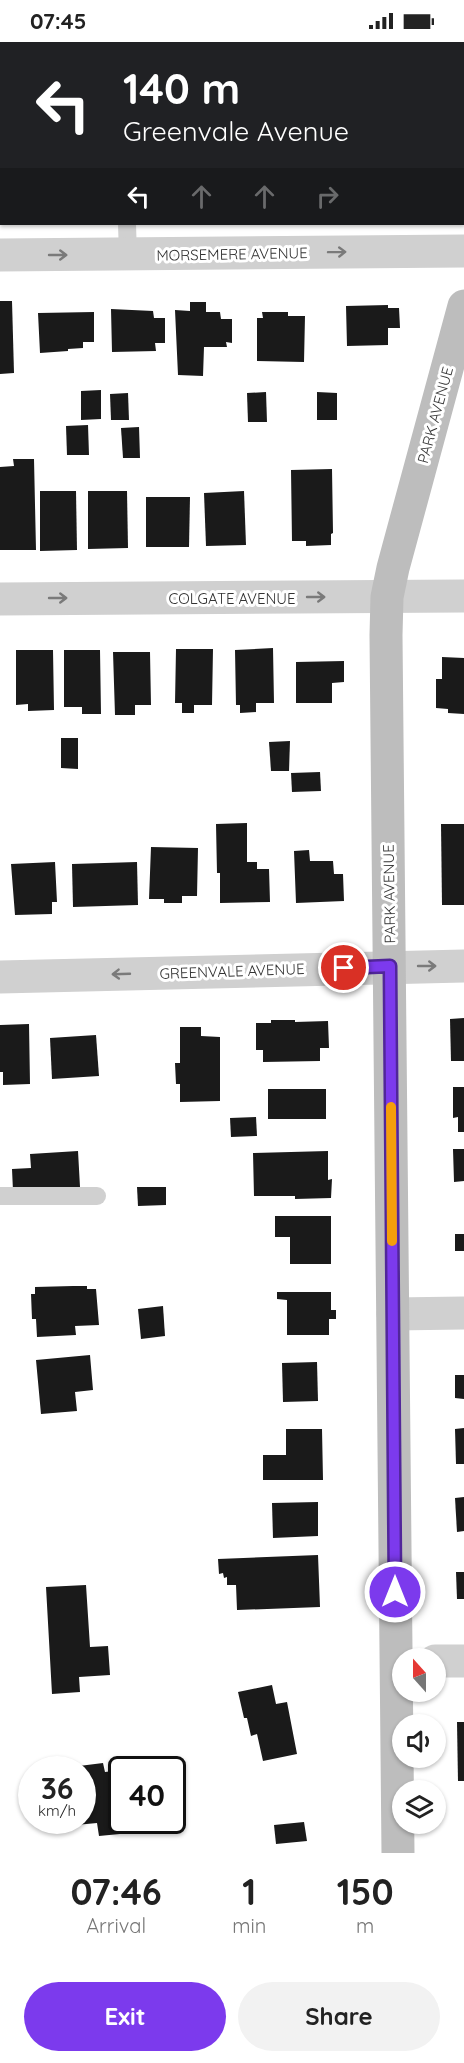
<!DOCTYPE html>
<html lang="en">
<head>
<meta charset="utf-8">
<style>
  body { margin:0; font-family:Quicksand,sans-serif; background:#f2f2f2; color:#222; height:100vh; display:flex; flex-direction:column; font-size:22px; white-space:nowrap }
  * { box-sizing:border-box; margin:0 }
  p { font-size:20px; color:#767676 }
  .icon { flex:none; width:33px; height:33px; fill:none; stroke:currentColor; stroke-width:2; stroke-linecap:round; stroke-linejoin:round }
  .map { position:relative; height:1811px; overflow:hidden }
  .drawer { display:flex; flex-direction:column; background:#fff; flex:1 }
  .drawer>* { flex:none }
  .banner { position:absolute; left:0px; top:0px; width:465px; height:183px; box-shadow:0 2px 4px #0004; background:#202124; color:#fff; overflow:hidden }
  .needle { width:39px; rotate:339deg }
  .controls { position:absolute; left:392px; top:1606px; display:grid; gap:12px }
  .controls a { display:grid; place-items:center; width:54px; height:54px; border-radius:50%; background:#fff; box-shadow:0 2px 4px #0004; font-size:30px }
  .speed { position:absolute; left:18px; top:1714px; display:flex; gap:12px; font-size:30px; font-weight:700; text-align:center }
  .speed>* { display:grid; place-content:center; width:78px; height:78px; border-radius:50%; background:#fff; box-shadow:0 2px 4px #0004; line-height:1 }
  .speed small { font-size:15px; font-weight:400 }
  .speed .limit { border:3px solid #111; border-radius:9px; background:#fff; color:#111 }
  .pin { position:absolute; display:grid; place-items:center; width:51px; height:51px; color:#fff; margin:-26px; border:3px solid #fff; border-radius:50%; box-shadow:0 2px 6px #0007 }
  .me { position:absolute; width:66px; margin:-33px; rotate:0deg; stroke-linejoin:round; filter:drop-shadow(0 0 4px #0008) }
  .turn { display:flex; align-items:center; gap:21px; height:126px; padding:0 24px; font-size:27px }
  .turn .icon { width:78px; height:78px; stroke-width:2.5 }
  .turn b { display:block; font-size:42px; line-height:51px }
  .lanes { display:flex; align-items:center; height:57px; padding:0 24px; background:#0003; justify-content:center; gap:30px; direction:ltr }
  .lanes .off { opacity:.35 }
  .eta { display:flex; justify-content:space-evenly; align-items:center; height:102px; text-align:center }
  .eta b { font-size:36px; font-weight:700; line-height:42px }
  .button { display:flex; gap:12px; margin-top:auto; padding:12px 24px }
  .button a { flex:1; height:69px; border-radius:36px; background:#7c3aed; color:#fff; font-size:24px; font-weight:700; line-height:69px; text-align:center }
  .button a+a { background:#f2f2f2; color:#222 }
  .status { display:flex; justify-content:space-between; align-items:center; height:42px; padding:0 30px; background:#fff; direction:ltr }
  .status svg { height:16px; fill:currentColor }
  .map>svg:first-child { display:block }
  .building { fill:#1a1a1a }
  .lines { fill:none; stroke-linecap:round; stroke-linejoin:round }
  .lane { stroke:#d0d0d0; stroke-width:18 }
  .street { stroke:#d0d0d0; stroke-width:33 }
  .secondary { stroke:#bdbdbd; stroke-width:33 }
  .oneway { stroke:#7a7a7a }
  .route-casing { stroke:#51269a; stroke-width:15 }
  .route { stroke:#7c3aed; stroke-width:10 }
  .slow { stroke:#f59e0b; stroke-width:10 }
  .labels { text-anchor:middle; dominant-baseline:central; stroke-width:6; stroke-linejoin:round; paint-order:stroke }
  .street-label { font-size:15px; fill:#333; stroke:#fff }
</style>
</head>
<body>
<div class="status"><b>07:45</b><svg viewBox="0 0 49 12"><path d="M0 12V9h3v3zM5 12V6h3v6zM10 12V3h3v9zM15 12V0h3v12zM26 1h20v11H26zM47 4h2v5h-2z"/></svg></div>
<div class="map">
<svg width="464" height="1811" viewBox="0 0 464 1811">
  <rect width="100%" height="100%" fill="#fff"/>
  <g class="building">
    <polygon points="0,259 12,259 14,331 0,332"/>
    <polygon points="190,260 206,260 206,270 220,270 221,277 232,277 232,301 226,300 227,305 204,305 203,334 178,333 175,268 190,269"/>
    <polygon points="388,263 388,266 399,266 400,286 388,286 388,303 347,304 346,264"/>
    <polygon points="111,267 153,269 154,276 165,276 165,301 155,301 156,309 112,310"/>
    <polygon points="94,270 94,300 83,300 83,306 68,307 68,309 40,311 38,271"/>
    <polygon points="262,270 288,270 288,274 305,274 304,320 257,319 257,276 263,276"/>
    <polygon points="101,348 101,377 81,378 81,349"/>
    <polygon points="266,350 267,380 248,380 247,351"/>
    <polygon points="317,350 337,351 337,378 317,378"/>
    <polygon points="128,351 129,378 111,378 110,352"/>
    <polygon points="88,383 89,413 67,413 66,384"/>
    <polygon points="139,385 140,416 123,416 121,386"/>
    <polygon points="13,417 34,417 36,508 0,508 0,425 14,424"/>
    <polygon points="332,427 333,491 331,492 331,503 306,504 306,499 292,499 291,428"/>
    <polygon points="40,449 76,449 77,508 40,509"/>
    <polygon points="88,449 127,449 128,506 88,507"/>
    <polygon points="244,449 246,503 206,504 204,451"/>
    <polygon points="146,455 190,455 189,505 146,505"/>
    <polygon points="273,606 274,661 256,661 256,670 240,671 240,663 236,663 235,608"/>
    <polygon points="176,607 213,607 212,663 194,663 194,671 182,671 182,661 175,661"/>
    <polygon points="16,608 53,608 54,668 28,669 28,662 16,663"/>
    <polygon points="64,608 100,608 101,672 82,672 82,665 64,665"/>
    <polygon points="113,610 150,610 151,663 135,663 135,673 115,673"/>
    <polygon points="442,615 464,616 464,672 448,671 448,667 436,666 436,637 442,637"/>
    <polygon points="344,619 344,640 332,641 332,661 296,661 296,620"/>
    <polygon points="61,696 78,696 78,727 61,726"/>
    <polygon points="290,699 289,729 271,729 269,700"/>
    <polygon points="320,730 321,749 292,750 291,731"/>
    <polygon points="247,781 247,820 257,820 257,827 269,827 270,860 220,861 220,831 217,831 216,782"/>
    <polygon points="441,782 464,782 464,863 442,863"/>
    <polygon points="151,805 198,806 197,854 182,854 182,861 164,861 164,857 149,857"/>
    <polygon points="309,808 310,819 333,819 334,832 343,832 344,859 296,861 294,809"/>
    <polygon points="55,820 57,860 52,860 52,872 15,873 11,822"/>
    <polygon points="137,820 138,863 73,865 72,822"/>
    <polygon points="464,976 464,1019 451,1019 450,977"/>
    <polygon points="271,978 295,978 295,980 328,979 329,1006 320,1006 320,1019 263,1020 263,1008 256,1008 256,981 271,981"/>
    <polygon points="29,982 30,1042 3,1043 3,1030 0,1030 0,983"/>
    <polygon points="180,985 201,985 201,994 220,995 220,1059 180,1060 180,1042 176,1042 175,1021 180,1021"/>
    <polygon points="96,993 99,1034 52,1037 50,996"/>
    <polygon points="453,1045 464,1045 464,1090 458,1090 458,1075 453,1076"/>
    <rect x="268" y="1047" width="58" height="30"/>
    <polygon points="256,1075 257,1094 231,1095 230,1076"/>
    <polygon points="453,1107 464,1107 464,1139 454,1140"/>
    <polygon points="78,1109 80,1145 13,1149 12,1127 31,1126 30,1112"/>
    <polygon points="328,1109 328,1138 332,1137 331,1156 295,1157 295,1154 254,1154 253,1111"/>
    <polygon points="137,1145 166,1145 166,1163 138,1164"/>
    <polygon points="275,1174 331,1174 331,1222 290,1222 290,1195 275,1195"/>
    <rect x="455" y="1192" width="9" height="17"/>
    <polygon points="73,1244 87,1244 87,1247 96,1247 99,1283 75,1284 76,1293 37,1295 36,1277 32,1277 31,1252 35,1252 35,1245"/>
    <polygon points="277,1250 331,1250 331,1268 336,1268 336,1277 329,1277 329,1293 287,1293 287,1258 277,1257"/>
    <polygon points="163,1264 165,1294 141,1297 138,1267"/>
    <polygon points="90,1313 93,1348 75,1350 77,1369 41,1372 36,1318"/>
    <polygon points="317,1320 318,1359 283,1360 282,1321"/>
    <polygon points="455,1333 464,1333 464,1357 455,1356"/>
    <polygon points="464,1386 464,1422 456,1422 455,1387"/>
    <polygon points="286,1387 322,1387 323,1438 263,1438 263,1413 286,1413"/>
    <polygon points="464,1455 464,1489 457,1490 455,1456"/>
    <polygon points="318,1460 318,1494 273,1496 272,1461"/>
    <polygon points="318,1513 320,1565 237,1568 236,1543 227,1543 227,1535 224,1536 223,1531 219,1532 218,1517"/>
    <polygon points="456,1530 464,1530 464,1557 457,1557"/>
    <polygon points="86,1543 90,1605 108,1604 110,1633 79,1635 80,1650 52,1652 46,1545"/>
    <polygon points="272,1643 276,1662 287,1660 297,1712 263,1719 257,1692 251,1694 247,1676 244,1676 238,1650"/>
    <polygon points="457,1680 464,1680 464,1739 458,1739"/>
    <polygon points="103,1721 105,1730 122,1728 122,1779 129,1779 130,1791 99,1794 97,1781 76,1783 76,1779 82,1779 82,1728 80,1728 79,1724"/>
    <polygon points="304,1780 307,1799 276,1802 274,1783"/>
  </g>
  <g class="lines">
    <g class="lane">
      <polyline points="127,182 128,213"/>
      <polyline points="0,1154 97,1154"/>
    </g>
    <g class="street">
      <polyline points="0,213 464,209"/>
      <polyline points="0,557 464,554"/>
      <polyline points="0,935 464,924"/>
      <polyline points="393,1272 464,1271"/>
      <polyline points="435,1619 464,1619"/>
    </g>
    <polyline class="secondary" points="398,1811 386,593 387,555 393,526 464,264"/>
  </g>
  <defs><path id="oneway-shaft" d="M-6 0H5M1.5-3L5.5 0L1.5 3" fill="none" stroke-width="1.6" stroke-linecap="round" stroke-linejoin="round" transform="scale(1.5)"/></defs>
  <g class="oneway">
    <use href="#oneway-shaft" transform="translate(337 210) rotate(-1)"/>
    <use href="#oneway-shaft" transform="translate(58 213)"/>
    <use href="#oneway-shaft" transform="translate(316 555)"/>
    <use href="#oneway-shaft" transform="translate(58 556)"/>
    <use href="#oneway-shaft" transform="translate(427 924)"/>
    <use href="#oneway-shaft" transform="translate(121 932) rotate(178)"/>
  </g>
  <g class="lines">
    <defs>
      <polyline id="route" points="344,926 390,924 395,1550"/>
    </defs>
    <use href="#route" class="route-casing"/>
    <use href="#route" class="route"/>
    <polyline class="slow" points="391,1065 392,1199"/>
  </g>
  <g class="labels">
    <g class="street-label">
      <text transform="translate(232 212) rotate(-1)">MORSEMERE AVENUE</text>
      <text transform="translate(435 373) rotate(-75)">PARK AVENUE</text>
      <text x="232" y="556">COLGATE AVENUE</text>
      <text transform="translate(389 852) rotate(-91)">PARK AVENUE</text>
      <text transform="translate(232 929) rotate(-2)">GREENVALE AVENUE</text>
    </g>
  </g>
</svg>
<div class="controls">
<a><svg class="needle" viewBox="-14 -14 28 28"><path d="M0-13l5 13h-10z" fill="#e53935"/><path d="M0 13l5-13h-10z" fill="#767676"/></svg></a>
<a><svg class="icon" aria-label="sound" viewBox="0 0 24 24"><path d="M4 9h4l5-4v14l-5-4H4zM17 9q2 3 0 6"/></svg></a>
<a><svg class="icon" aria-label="layers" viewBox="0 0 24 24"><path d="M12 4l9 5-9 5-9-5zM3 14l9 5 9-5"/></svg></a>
</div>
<div class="speed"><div>36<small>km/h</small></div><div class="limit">40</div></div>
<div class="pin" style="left:344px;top:926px;background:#d93025"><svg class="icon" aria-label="arrive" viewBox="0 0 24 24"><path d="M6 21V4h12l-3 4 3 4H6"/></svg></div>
<svg class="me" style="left:395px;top:1550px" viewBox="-20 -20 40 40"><circle r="17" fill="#7c3aed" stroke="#fff" stroke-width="3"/><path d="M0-11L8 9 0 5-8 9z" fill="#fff"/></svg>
<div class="banner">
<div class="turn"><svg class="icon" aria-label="left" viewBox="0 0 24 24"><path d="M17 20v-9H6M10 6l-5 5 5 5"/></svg><div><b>140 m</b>Greenvale Avenue</div></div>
<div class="lanes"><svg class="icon" aria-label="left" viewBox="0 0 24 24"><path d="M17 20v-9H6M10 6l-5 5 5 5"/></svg><svg class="icon off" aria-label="ahead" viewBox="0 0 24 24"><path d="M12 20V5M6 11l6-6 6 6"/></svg><svg class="icon off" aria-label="ahead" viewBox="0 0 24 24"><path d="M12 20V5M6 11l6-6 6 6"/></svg><svg class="icon off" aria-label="right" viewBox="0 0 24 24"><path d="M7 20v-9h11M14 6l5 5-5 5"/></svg></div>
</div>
</div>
<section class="drawer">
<div class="eta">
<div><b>07:46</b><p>Arrival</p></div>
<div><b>1</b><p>min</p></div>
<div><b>150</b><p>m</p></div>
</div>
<div class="button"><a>Exit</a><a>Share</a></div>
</section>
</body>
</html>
